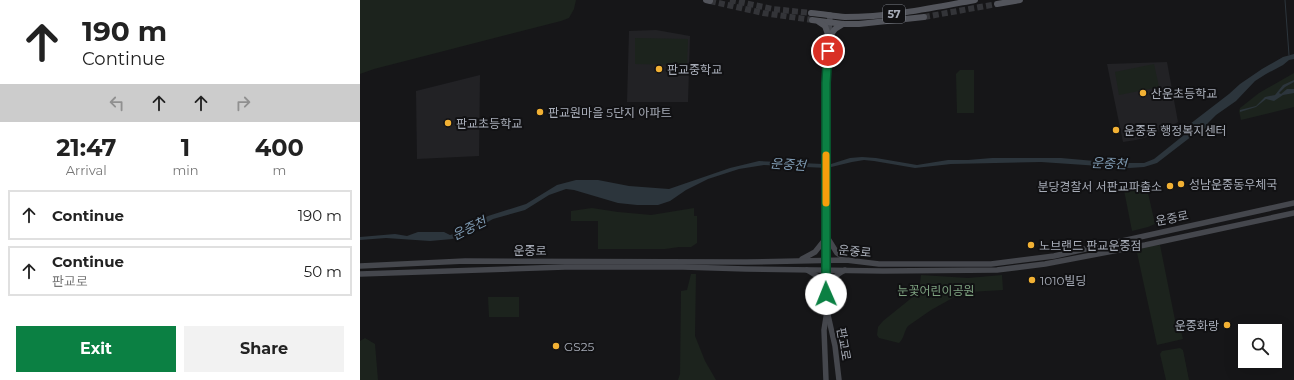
<!DOCTYPE html>
<html lang="en">
<head>
<meta charset="utf-8">
<style>
  body { margin:0; font-family:Montserrat,"Noto Sans KR",sans-serif; background:#f2f2f2; color:#222; height:100vh; display:flex; flex-direction:column; font-size:15px; white-space:nowrap }
  * { box-sizing:border-box; margin:0 }
  p { font-size:13px; color:#767676 }
  .icon { flex:none; width:22px; height:22px; fill:none; stroke:currentColor; stroke-width:2; stroke-linecap:round; stroke-linejoin:round }
  .map { position:relative; flex:1; overflow:hidden }
  .side { display:flex; flex-direction:column; background:#fff; width:360px }
  .side>* { flex:none }
  .banner { background:#fff; color:#222; overflow:hidden }
  .controls { position:absolute; left:878px; top:324px; display:grid; gap:8px }
  .controls a { display:grid; place-items:center; width:44px; height:44px; border-radius:0px; background:#fff; box-shadow:0 4px 16px #0002; font-size:20px }
  .pin { position:absolute; display:grid; place-items:center; width:34px; height:34px; color:#fff; margin:-17px; border:2px solid #fff; border-radius:50%; box-shadow:0 1px 4px #0007 }
  .me { position:absolute; width:44px; margin:-22px; rotate:359deg; stroke-linejoin:round; filter:drop-shadow(0 0 3px #0008) }
  .turn { display:flex; align-items:center; gap:14px; height:84px; padding:0 16px; font-size:18px }
  .turn .icon { width:52px; height:52px; stroke-width:2.5 }
  .turn b { display:block; font-size:28px; line-height:34px }
  .lanes { display:flex; align-items:center; height:38px; padding:0 16px; background:#0003; justify-content:center; gap:20px; direction:ltr }
  .lanes .off { opacity:.35 }
  .eta { display:flex; justify-content:space-evenly; align-items:center; height:68px; text-align:center }
  .eta b { font-size:24px; font-weight:700; line-height:28px }
  .button { display:flex; gap:8px; margin-top:auto; padding:8px 16px }
  .button a { flex:1; height:46px; border-radius:0px; background:#0b8043; color:#fff; font-size:16px; font-weight:700; line-height:46px; text-align:center }
  .button a+a { background:#f2f2f2; color:#222 }
  ul { padding:0; list-style:none }
  li { display:flex; align-items:center; gap:12px; height:50px; margin:0 8px 6px; padding:0 8px; border:2px solid #e0e0e0; border-radius:0px }
  li div { flex:1 }
  li b { display:block; font-size:15px }
  li em { font-style:normal }
  main { display:flex; flex:1; min-height:0 }
  .map>svg:first-child { display:block }
  .built { fill:#222225 }
  .green { fill:#1c231d }
  .water { fill:#2c353c }
  .lines { fill:none; stroke-linecap:round; stroke-linejoin:round }
  .stream { stroke:#2c353c; stroke-width:1 }
  .primary-tunnel { stroke:#333438; stroke-width:6; stroke-dasharray:6 3; stroke-linecap:butt }
  .secondary { stroke:#45474d; stroke-width:5.5 }
  .primary { stroke:#53555c; stroke-width:6 }
  .route-casing { stroke:#07532c; stroke-width:10 }
  .route { stroke:#0b8043; stroke-width:7 }
  .slow { stroke:#f59e0b; stroke-width:7 }
  .poi-dot { fill:#f2b134; stroke:#111113; stroke-width:1.5 }
  .labels { text-anchor:middle; dominant-baseline:central; stroke-width:4; stroke-linejoin:round; paint-order:stroke }
  .shield { fill:#111113; stroke:#7b7e86; stroke-width:1 }
  .shield-label { font-size:11px; font-weight:bold; fill:#a8adb8 }
  .poi-label { font-size:12px; fill:#a8adb8; stroke:#111113; text-anchor:start }
  .street-label { font-size:12px; fill:#a8adb8; stroke:#111113 }
  .park-label { font-size:12px; fill:#7fa381; stroke:#111113 }
  .water-label { font-size:13px; font-style:italic; fill:#7f9bb3; stroke:#111113 }
</style>
</head>
<body>
<main>
<section class="side">
<div class="banner">
<div class="turn"><svg class="icon" aria-label="ahead" viewBox="0 0 24 24"><path d="M12 20V5M6 11l6-6 6 6"/></svg><div><b>190 m</b>Continue</div></div>
<div class="lanes"><svg class="icon off" aria-label="left" viewBox="0 0 24 24"><path d="M17 20v-9H6M10 6l-5 5 5 5"/></svg><svg class="icon" aria-label="ahead" viewBox="0 0 24 24"><path d="M12 20V5M6 11l6-6 6 6"/></svg><svg class="icon" aria-label="ahead" viewBox="0 0 24 24"><path d="M12 20V5M6 11l6-6 6 6"/></svg><svg class="icon off" aria-label="right" viewBox="0 0 24 24"><path d="M7 20v-9h11M14 6l5 5-5 5"/></svg></div>
</div>
<div class="eta">
<div><b>21:47</b><p>Arrival</p></div>
<div><b>1</b><p>min</p></div>
<div><b>400</b><p>m</p></div>
</div>
<ul>
<li><svg class="icon" aria-label="ahead" viewBox="0 0 24 24"><path d="M12 20V5M6 11l6-6 6 6"/></svg><div><b>Continue</b></div><em>190 m</em></li>
<li><svg class="icon" aria-label="ahead" viewBox="0 0 24 24"><path d="M12 20V5M6 11l6-6 6 6"/></svg><div><b>Continue</b><p>판교로</p></div><em>50 m</em></li>
</ul>
<div class="button"><a>Exit</a><a>Share</a></div>
</section>
<div class="map">
<svg width="934" height="380" viewBox="0 0 934 380">
  <rect width="100%" height="100%" fill="#161618"/>
  <g class="built">
    <polygon points="296,30 330,36 328,102 267,102 269,31"/>
    <polygon points="807,62 818,122 791,136 776,140 763,142 747,64"/>
    <polygon points="120,75 119,156 57,159 56,91"/>
  </g>
  <g class="green">
    <polygon points="0,0 216,0 214,9 209,18 201,21 14,69 0,74"/>
    <polygon points="275,38 328,39 327,65 275,64"/>
    <polygon points="794,64 799,87 759,95 755,72"/>
    <polygon points="600,70 614,70 614,113 597,113 596,74"/>
    <polygon points="934,73 934,107 881,120 879,111 880,108 899,93"/>
    <polygon points="786,184 795,224 788,227 772,231 763,185"/>
    <polygon points="232,208 258,212 291,215 334,208 334,216 337,216 337,243 331,247 319,247 305,249 238,249 238,221 211,221 211,211"/>
    <polygon points="800,245 816,325 820,327 823,339 797,345 776,248"/>
    <polygon points="331,274 336,274 335,336 345,361 356,380 318,380 320,374 321,291 327,290"/>
    <path d="M561,275L608,278L642,275L643,290L608,292L598,295L571,310L548,326C544,331 544,339 539,343L519,338L517,335L518,327L523,321L559,292Z"/>
    <polygon points="128,297 159,297 159,317 129,317"/>
    <polygon points="5,338 15,344 18,380 0,380 0,341"/>
    <polygon points="820,348 823,350 829,380 806,380 800,354 802,351"/>
  </g>
  <g class="water">
    <polygon points="934,54 934,59 929,60 923,65 906,74 895,81 876,101 856,115 848,123 846,128 840,133 832,136 797,163 784,167 769,168 681,162 591,164 555,168 514,161 504,160 492,162 467,168 404,165 379,169 348,179 326,190 310,201 298,205 277,205 258,203 214,190 206,189 189,195 165,210 133,219 104,235 92,239 70,241 26,238 0,240 0,237 35,234 47,236 58,232 84,232 90,235 101,232 128,216 166,204 197,185 216,180 238,180 269,186 309,189 370,168 399,161 463,164 471,164 490,158 502,157 516,158 557,165 588,160 608,160 632,158 701,158 757,163 784,163 794,159 824,135 830,124 869,94 880,84 902,69 923,57"/>
    <polygon points="934,80 934,82 925,87 919,93 921,94 927,89 934,89 934,93 923,95 914,101 906,99 896,107 880,112 880,110 896,106 905,97 915,95 923,85"/>
  </g>
  <g class="lines">
    <polyline class="stream" points="925,0 929,55"/>
    <g class="primary-tunnel">
      <polyline points="370,0 413,9 451,13"/>
      <polyline points="350,1 403,13 452,20"/>
      <polyline points="564,17 637,4"/>
    </g>
    <g class="secondary">
      <polyline points="467,237 477,253 486,259"/>
      <polyline points="442,259 455,252 467,237"/>
      <polyline points="0,266 105,261 386,262 486,260 519,264 631,264 694,256 934,203"/>
      <polyline points="447,270 457,276 466,291"/>
      <polyline points="0,274 205,267 323,267 386,269 523,271 637,270 685,264 785,245 934,213"/>
      <path d="M468,290C472,279 475,275 485,270"/>
      <polyline points="468,315 475,346 479,380"/>
      <polyline points="466,380 464,330 467,311 467,83 470,15"/>
    </g>
    <g class="primary">
      <polyline points="346,0 350,1"/>
      <polyline points="637,4 660,0"/>
      <path d="M451,13C462,14 474,16 485,17C529,17 572,8 615,0"/>
      <polyline points="452,20 483,24 499,24 564,17"/>
      <polyline points="459,22 465,26 469,37"/>
      <polyline points="469,37 475,29 483,24"/>
    </g>
  </g>
  <g class="lines">
    <defs>
      <polyline id="route" points="466,294 466,83 468,51"/>
    </defs>
    <use href="#route" class="route-casing"/>
    <use href="#route" class="route"/>
    <polyline class="slow" points="466,203 466,155"/>
  </g>
  <g class="poi-dot">
    <circle cx="299" cy="69" r="4"/>
    <circle cx="783" cy="93" r="4"/>
    <circle cx="180" cy="112" r="4"/>
    <circle cx="88" cy="123" r="4"/>
    <circle cx="756" cy="130" r="4"/>
    <circle cx="821" cy="184" r="4"/>
    <circle cx="810" cy="186" r="4"/>
    <circle cx="671" cy="245" r="4"/>
    <circle cx="672" cy="280" r="4"/>
    <circle cx="867" cy="325" r="4"/>
    <circle cx="196" cy="346" r="4"/>
  </g>
  <g class="labels">
    <rect class="shield" x="523" y="5" width="22" height="18" rx="3"/>
    <g class="shield-label">
      <text x="534" y="14">57</text>
    </g>
    <g class="poi-label">
      <text x="307" y="69">판교중학교</text>
      <text x="791" y="93">산운초등학교</text>
      <text x="188" y="112">판교원마을 5단지 아파트</text>
      <text x="96" y="123">판교초등학교</text>
      <text x="764" y="130">운중동 행정복지센터</text>
      <text x="829" y="184">성남운중동우체국</text>
      <text x="802" y="186" text-anchor="end">분당경찰서 서판교파출소</text>
      <text x="679" y="245">노브랜드 판교운중점</text>
      <text x="680" y="280">1010빌딩</text>
      <text x="859" y="325" text-anchor="end">운중화랑</text>
      <text x="204" y="346">GS25</text>
    </g>
    <g class="street-label">
      <text transform="translate(812 218) rotate(-11)">운중로</text>
      <text x="170" y="250">운중로</text>
      <text transform="translate(495 251) rotate(5)">운중로</text>
      <text transform="translate(484 344) rotate(80)">판교로</text>
    </g>
    <g class="park-label">
      <text x="576" y="290">눈꽃어린이공원</text>
    </g>
    <g class="water-label">
      <text transform="translate(749 163) rotate(2)">운중천</text>
      <text transform="translate(428 164) rotate(4)">운중천</text>
      <text transform="translate(109 228) rotate(-26)">운중천</text>
    </g>
  </g>
</svg>
<div class="controls">
<a><svg class="icon" aria-label="search" viewBox="0 0 24 24"><circle cx="10" cy="10" r="6"/><path d="M15 15l6 6"/></svg></a>
</div>
<div class="pin" style="left:468px;top:51px;background:#d93025"><svg class="icon" aria-label="arrive" viewBox="0 0 24 24"><path d="M6 21V4h12l-3 4 3 4H6"/></svg></div>
<svg class="me" style="left:466px;top:294px" viewBox="-20 -20 40 40"><circle r="19" fill="#fff"/><path d="M0-13L10 11 0 6-10 11z" fill="#0b8043"/></svg>
</div>
</main>
</body>
</html>
